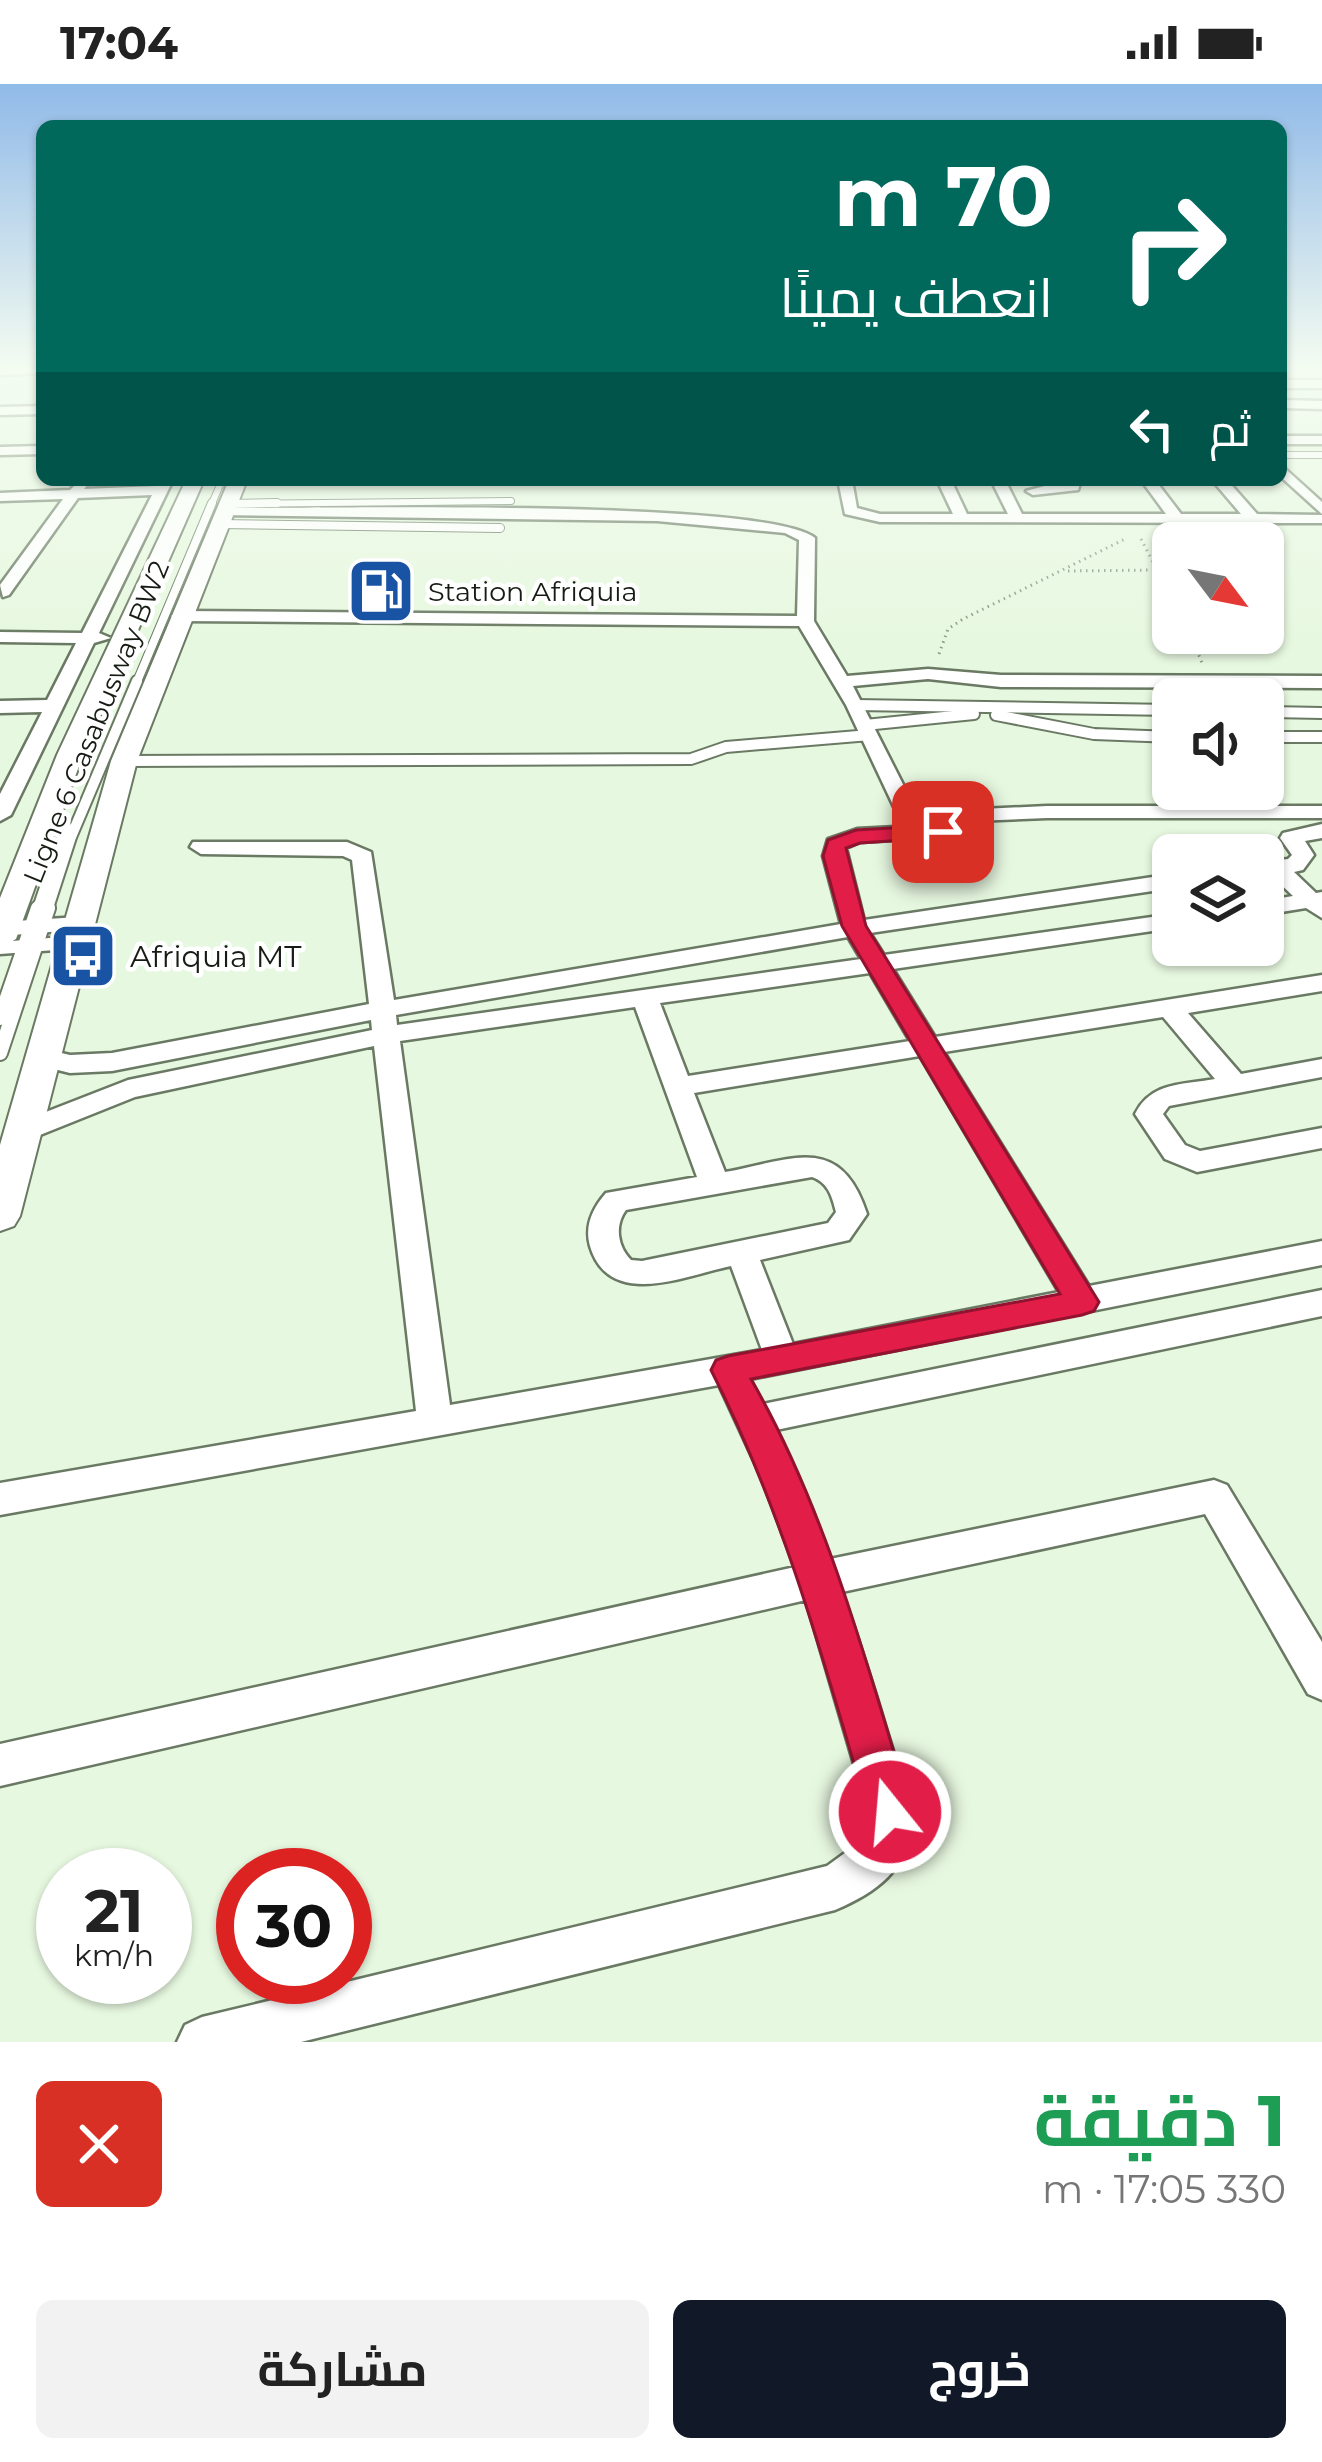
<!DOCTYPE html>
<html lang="ar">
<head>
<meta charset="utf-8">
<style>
  body { margin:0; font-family:Montserrat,Cairo,sans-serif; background:#f2f2f2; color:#222; direction:rtl; height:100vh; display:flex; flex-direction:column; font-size:45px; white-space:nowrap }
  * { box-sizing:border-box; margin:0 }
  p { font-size:39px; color:#767676 }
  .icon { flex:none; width:66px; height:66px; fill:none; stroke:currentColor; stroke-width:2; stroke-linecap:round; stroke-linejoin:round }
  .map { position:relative; height:1958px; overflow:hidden; direction:ltr }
  .drawer { display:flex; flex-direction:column; background:#fff; flex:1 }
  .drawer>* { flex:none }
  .banner { position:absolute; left:36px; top:36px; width:1251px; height:366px; border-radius:18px; box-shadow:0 3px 9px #0004; direction:rtl; background:#00695c; color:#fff; overflow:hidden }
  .needle { width:78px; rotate:122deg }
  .tools { position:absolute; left:1152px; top:438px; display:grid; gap:24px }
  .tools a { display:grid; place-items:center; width:132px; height:132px; border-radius:18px; background:#fff; box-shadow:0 3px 9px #0004; font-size:60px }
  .speed { position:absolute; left:36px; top:1764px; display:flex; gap:24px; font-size:60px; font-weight:700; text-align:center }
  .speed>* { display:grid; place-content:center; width:156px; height:156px; border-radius:50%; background:#fff; box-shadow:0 3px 9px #0004; line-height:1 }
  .speed small { font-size:30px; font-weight:400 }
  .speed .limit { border:18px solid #d22; background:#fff; color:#111 }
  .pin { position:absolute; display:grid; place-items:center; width:102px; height:102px; color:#fff; margin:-51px; border-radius:24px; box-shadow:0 6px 18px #0006 }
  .me { position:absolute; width:132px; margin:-66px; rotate:343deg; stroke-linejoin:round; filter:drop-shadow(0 0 9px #0008) }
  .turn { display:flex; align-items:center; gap:42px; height:252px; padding:0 36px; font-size:54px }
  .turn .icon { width:156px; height:156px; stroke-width:2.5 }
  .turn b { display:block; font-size:84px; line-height:102px }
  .then { display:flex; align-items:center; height:114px; padding:0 36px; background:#0003; gap:24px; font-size:45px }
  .round { display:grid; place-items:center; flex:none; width:126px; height:126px; border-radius:18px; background:#f2f2f2 }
  .summary { display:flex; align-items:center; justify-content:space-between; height:204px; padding:0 36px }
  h1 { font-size:72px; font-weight:700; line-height:90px; color:#1e9e55 }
  .action { display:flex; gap:24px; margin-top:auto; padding:24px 36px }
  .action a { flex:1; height:138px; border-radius:18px; background:#111827; color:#fff; font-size:48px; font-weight:700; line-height:138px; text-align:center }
  .action a+a { background:#f2f2f2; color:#222 }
  .status { display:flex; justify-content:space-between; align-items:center; height:84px; padding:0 60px; background:#fff; direction:ltr }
  .status svg { height:33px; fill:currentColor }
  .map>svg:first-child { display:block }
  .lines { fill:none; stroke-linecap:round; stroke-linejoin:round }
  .service-far3-casing { stroke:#6a7963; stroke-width:8 }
  .service-far2-casing { stroke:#6a7963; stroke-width:10 }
  .service-far1-casing { stroke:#6a7963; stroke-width:14 }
  .service-casing { stroke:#6a7963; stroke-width:18 }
  .minor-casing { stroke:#6a7963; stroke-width:5 }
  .secondary-casing { stroke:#6a7963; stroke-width:4 }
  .path { stroke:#8e9a88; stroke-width:3; stroke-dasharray:1.5 4.5; stroke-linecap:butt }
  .service-far3 { stroke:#fff; stroke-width:6 }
  .service-far2 { stroke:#fff; stroke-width:8 }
  .service-far1 { stroke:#fff; stroke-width:10 }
  .service { stroke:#fff; stroke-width:14 }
  .minor { fill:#fff; fill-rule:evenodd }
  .secondary { fill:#fff; fill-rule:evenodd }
  .route { fill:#e11d48; stroke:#92132f; stroke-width:3 }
  .labels { text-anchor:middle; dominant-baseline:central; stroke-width:9; stroke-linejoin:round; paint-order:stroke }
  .far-poi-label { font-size:27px; fill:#161c13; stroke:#fff; text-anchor:start }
  .far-street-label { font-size:27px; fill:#161c13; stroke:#fff }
  .poi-label { font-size:30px; fill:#161c13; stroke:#fff; text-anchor:start }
</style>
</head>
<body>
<div class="status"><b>17:04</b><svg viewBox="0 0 49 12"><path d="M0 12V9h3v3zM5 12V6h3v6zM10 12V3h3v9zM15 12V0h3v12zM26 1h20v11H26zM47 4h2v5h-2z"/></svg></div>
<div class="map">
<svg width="1322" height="1958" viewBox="0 0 1322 1958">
  <rect width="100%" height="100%" fill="#e7f8e0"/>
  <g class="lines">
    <defs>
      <g id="service-far3">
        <polyline points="1281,371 1322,371"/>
        <polyline points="227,420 511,417"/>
        <polyline points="211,422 222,396"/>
      </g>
      <g id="service-far2">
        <polyline points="227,420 277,419"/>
        <polyline points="218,440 500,444"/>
        <polyline points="136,600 212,419"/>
      </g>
      <g id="service-far1">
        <polyline points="855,621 1173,626"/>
        <polyline points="1263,628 1322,629"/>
        <polyline points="996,631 1094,650 1173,653"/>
        <polyline points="865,641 974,630"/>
        <polyline points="1263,653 1322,653"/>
        <polyline points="124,677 691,675 726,663 870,651"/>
        <polyline points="37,827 66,742"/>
        <polyline points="47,827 71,753 137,597"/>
      </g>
      <g id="service">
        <polyline points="0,934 38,824"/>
        <polyline points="0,969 48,824"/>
      </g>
      <g id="minor">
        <polygon points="42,283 42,289 0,291 0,285"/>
        <rect x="1281" y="296" width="41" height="8"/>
        <polygon points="1281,316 1322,317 1322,325 1281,324"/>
        <polygon points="42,322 42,330 0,331 0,323"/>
        <rect x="1281" y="352" width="41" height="8"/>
        <polygon points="42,362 42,370 0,371 0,363"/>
        <polygon points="1281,381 1322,418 1322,430 1281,393"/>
        <polygon points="80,396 88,400 84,405 156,402 159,396 173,396 99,549 111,554 94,559 11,731 0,737 0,710 42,628 0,629 0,617 47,616 76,559 0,558 0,548 82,549 152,411 78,414 9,511 3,513 0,501 63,415 0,417 0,409 70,406"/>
        <polygon points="838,396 852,396 857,424 880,430 953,430 937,396 951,396 967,430 1008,430 991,396 1005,396 1022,430 1166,430 1141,396 1155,396 1181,430 1241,430 1212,396 1227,396 1257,430 1322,431 1322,439 880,438 845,430"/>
        <polygon points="1067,396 1081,396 1078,406 1033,411 1026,407"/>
        <path d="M223,424C316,425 764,414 815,454L814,537L847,592L928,585L1001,591L1322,592V604L1001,603L928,595L853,602L917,728L1047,722H1322V734H1047L902,740L846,621L799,542L179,537L171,532L179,527L797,532L799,456L785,449L657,437L218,431L216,428Z"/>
        <polygon points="1322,740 1322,754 1305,757 1314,771 1303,786 1294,788 1316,809 1322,808 1322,834 1306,824 1263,831 1263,817 1293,812 1271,791 1263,792 1263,778 1288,775 1292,771 1280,754 1283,749"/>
        <path d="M934,741L945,748L942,753L860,758L846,764L864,836L1173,790V804L870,849L884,871L1173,830V844L893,885L935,953L1322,891V907L1188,929L1241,990L1322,975V993L1169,1022L1163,1030L1185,1061L1200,1067L1322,1044V1064L1197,1088L1165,1075L1135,1030C1151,998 1181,1001 1215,995L1163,933L944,968L1089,1202L1322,1157V1181L750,1295L763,1320L1322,1206V1232L776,1346L830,1475L1214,1396L1227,1401L1322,1558V1616L1308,1610L1205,1430L842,1508C857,1552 872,1597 885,1641C911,1726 938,1783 835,1826L301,1958H177L185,1941L202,1933L827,1782L860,1758L868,1728L806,1516L0,1702V1660L795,1483L761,1392L719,1301L0,1431V1399L416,1327L374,962L135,1013L25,1057L11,1047L15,1040L128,996L372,946L371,936L112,987L70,989L34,980L31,974L44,965L70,971L112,969L369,920L352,776L343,772L201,770L190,763L193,758H347L371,768L394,916L841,840L823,772L828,755L857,745ZM848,853L861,875L397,941L396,931ZM870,889L910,957L688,992L660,919ZM635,923L697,1093L606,1109C593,1124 584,1141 590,1162C609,1226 684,1192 731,1182L762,1266L450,1321L400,957ZM920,972L1059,1208L793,1260L760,1176L849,1156L867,1130C840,1048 792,1076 725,1088L694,1009ZM812,1093C829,1099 832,1113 836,1128L828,1139L642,1177L631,1176C618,1163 614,1142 626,1126Z"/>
        <polygon points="79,833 87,835 91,840 87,845 0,852 0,838"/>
        <polygon points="74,852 83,854 86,859 83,864 0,870 0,858"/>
      </g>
      <g id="secondary">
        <polygon points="186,396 204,396 83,671 16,855 0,865 0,814 57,671"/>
        <polygon points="229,396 247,396 137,677 20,1132 14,1142 0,1147 0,1061 111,677"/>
      </g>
    </defs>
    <use href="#service-far3" class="service-far3-casing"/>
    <use href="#service-far2" class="service-far2-casing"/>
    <use href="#service-far1" class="service-far1-casing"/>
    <use href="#service" class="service-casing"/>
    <use href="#minor" class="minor-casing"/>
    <use href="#secondary" class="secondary-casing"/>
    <g class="path">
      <polyline points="1141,455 1173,516"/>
      <polyline points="1068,487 1155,486"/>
      <polyline points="1190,549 1202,579"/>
      <polyline points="939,570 948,545 963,535 1125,455"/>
    </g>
    <use href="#service-far3" class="service-far3"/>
    <use href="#service-far2" class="service-far2"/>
    <use href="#service-far1" class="service-far1"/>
    <use href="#service" class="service"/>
    <use href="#minor" class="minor"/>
    <use href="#secondary" class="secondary"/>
  </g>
  <linearGradient id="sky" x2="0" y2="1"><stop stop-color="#90bae8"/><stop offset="0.51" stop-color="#f4fcf1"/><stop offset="1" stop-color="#f4fcf1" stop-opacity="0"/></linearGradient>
  <rect width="1322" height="556" fill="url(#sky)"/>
  <path class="route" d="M943,741L954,748L951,753L860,759L846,764L866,842L1099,1218L1094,1227L1082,1231L751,1295C828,1429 867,1582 912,1728L905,1744L890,1750L874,1744L868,1728C824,1577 783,1427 711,1286L716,1276L728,1272L1060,1210L842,842L823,772L828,756L856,746Z"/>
  <defs>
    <symbol id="fuel-square" viewBox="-11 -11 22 22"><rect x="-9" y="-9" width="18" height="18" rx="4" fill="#1953a4" stroke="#fff"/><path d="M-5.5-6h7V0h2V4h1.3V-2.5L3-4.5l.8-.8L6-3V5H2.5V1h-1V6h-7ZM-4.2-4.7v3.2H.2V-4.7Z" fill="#fff"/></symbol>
    <symbol id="bus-square" viewBox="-11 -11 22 22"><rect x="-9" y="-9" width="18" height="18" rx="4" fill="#1953a4" stroke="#fff"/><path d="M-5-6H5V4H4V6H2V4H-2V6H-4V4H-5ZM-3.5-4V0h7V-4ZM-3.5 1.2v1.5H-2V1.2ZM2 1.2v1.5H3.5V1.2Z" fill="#fff"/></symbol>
  </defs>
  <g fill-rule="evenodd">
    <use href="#fuel-square" x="343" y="469" width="76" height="76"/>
    <use href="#bus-square" x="45" y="834" width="76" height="76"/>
  </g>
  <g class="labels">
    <g class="far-poi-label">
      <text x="428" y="507">Station Afriquia</text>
    </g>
    <g class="far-street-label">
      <text transform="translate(96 638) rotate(-68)">Ligne 6 Casabusway BW2</text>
    </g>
    <g class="poi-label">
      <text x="130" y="872">Afriquia MT</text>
    </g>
  </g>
</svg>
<div class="tools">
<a><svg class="needle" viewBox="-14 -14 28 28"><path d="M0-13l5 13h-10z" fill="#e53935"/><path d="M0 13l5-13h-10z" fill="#767676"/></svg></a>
<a><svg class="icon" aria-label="sound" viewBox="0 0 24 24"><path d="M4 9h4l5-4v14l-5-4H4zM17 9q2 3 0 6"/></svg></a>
<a><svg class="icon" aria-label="layers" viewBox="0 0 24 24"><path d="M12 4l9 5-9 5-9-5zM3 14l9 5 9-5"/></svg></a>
</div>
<div class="speed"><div>21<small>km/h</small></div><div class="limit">30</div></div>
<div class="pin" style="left:943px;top:748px;background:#d93025"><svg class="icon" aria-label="arrive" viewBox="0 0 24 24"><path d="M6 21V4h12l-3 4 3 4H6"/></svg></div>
<svg class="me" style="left:890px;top:1728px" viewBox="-20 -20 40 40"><circle r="17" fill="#e11d48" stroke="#fff" stroke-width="3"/><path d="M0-11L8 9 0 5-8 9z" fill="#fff"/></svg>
<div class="banner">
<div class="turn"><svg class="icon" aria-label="right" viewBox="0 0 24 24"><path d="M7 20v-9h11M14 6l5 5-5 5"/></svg><div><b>70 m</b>انعطف يمينًا</div></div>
<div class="then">ثم<svg class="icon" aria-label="left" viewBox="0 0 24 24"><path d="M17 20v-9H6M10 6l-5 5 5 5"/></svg></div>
</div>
</div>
<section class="drawer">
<div class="summary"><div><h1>1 دقيقة</h1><p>330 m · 17:05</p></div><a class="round" style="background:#d93025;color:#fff"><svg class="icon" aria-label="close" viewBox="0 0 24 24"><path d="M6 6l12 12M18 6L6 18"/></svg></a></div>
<div class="action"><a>خروج</a><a>مشاركة</a></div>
</section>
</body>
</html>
